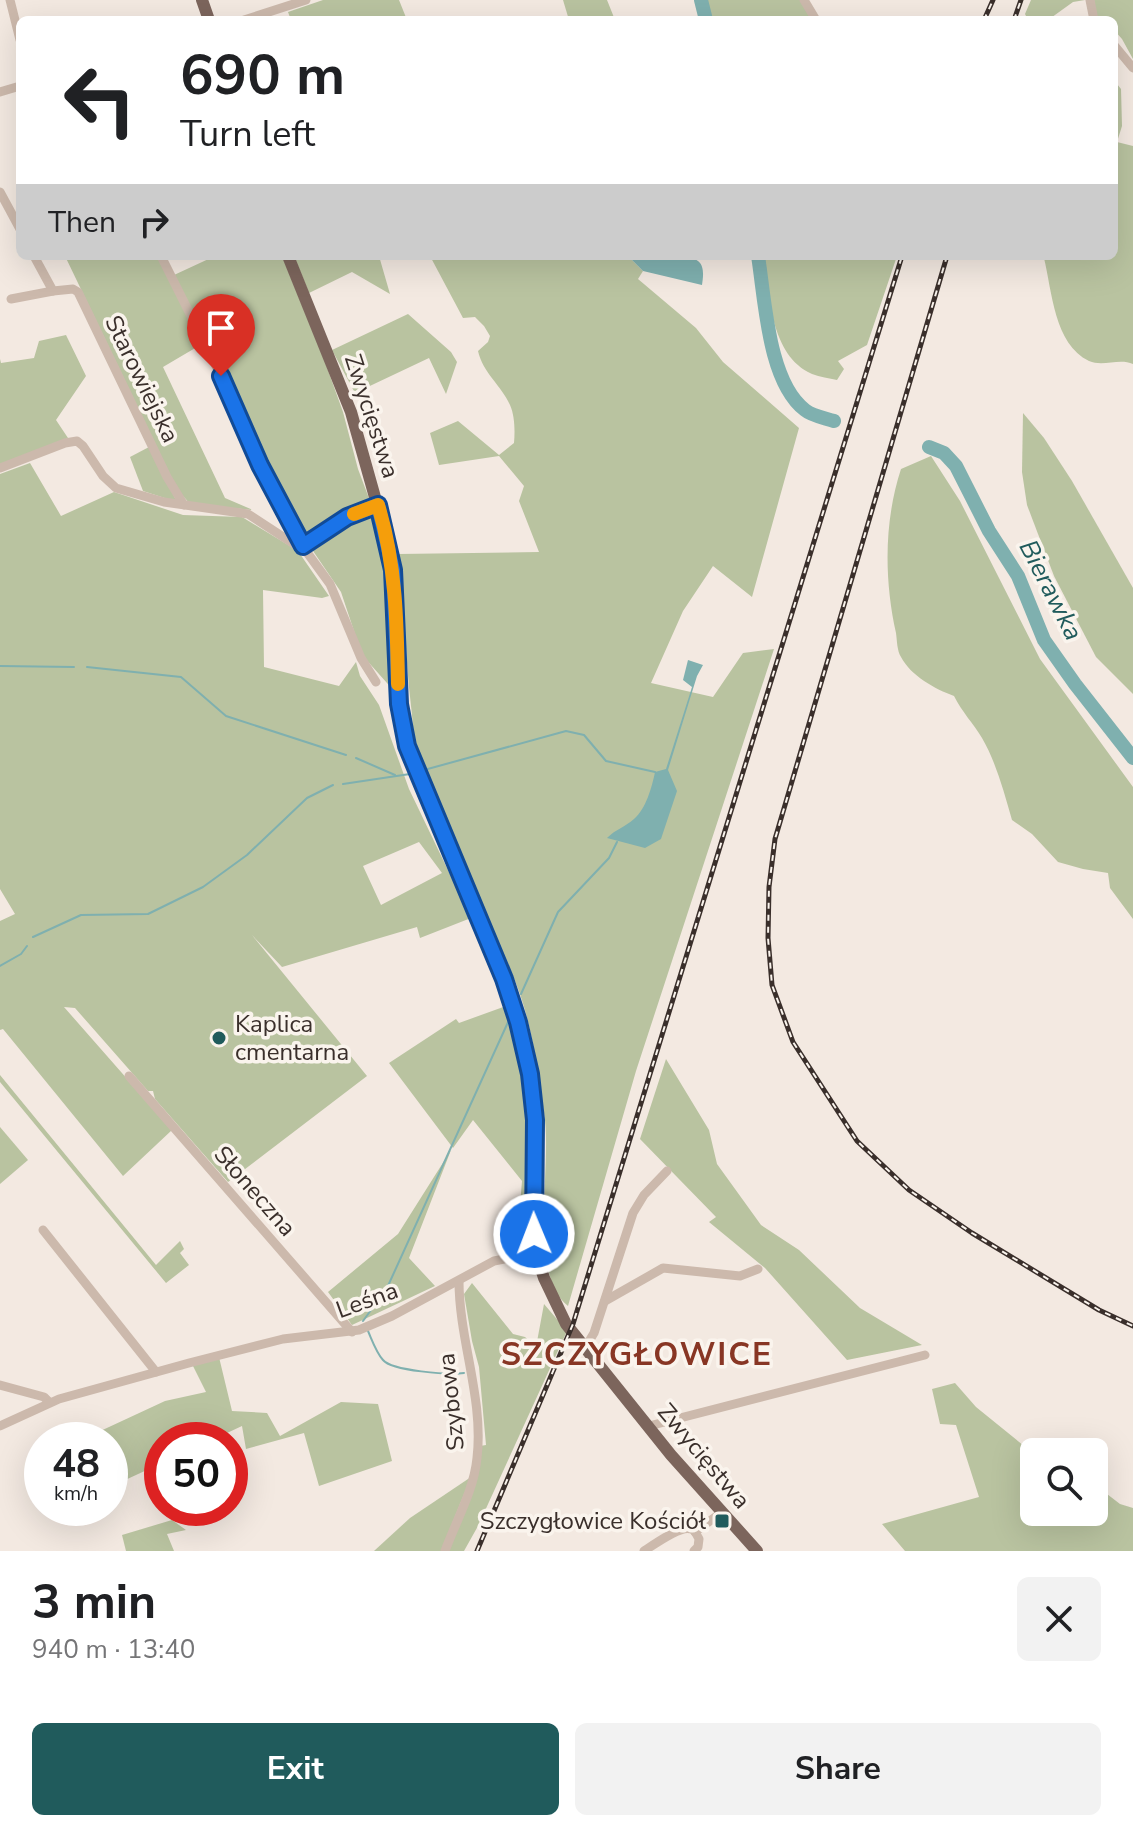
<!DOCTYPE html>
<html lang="en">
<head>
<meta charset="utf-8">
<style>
  body { margin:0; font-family:"Nunito Sans",sans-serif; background:#f2f2f2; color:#202124; height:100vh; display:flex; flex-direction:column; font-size:30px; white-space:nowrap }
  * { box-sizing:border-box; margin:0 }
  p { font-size:26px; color:#757577 }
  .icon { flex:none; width:44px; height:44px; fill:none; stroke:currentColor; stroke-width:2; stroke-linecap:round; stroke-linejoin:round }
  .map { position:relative; height:1551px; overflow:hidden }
  .details { display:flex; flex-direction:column; background:#fff; flex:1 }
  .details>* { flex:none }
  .hud { position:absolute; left:16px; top:16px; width:1102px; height:244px; border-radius:12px; box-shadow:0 8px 32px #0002; background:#fff; color:#202124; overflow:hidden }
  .buttons { position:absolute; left:1020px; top:1438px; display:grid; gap:16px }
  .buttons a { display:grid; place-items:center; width:88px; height:88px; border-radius:12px; background:#fff; box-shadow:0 8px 32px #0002; font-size:40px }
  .speed { position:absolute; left:24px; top:1422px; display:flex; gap:16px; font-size:40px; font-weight:700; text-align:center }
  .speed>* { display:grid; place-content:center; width:104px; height:104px; border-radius:50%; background:#fff; box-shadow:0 8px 32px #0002; line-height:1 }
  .speed small { font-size:20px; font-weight:400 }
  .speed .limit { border:12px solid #d22; background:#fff; color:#111 }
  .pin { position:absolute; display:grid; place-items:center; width:68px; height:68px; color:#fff; margin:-82px -34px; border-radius:50% 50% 50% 0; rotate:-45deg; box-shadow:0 0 8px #0007 }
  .pin .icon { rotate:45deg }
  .me { position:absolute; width:88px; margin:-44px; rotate:359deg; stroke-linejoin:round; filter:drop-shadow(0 0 6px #0008) }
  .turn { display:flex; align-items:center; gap:28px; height:168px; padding:0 32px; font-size:36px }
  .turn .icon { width:104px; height:104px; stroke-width:2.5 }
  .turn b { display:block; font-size:56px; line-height:68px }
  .then { display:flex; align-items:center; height:76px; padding:0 32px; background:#0003; gap:16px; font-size:30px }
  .round { display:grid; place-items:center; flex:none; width:84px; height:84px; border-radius:12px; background:#f2f2f2 }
  .head { display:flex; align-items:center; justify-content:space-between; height:136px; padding:0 32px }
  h1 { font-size:48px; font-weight:700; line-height:60px }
  .button { display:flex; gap:16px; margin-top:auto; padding:16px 32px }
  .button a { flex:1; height:92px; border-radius:12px; background:#205b5c; color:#fff; font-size:32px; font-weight:700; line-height:92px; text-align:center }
  .button a+a { background:#f2f2f2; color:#202124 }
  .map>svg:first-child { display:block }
  .green { fill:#b9c3a0; fill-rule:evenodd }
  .water { fill:#7fb0af }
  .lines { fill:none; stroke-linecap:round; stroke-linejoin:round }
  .stream { stroke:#7fb0af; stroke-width:2 }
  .river { stroke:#7fb0af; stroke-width:14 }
  .minor { stroke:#ccb9ac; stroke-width:9 }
  .major { stroke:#7c655c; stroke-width:12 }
  .rail-casing { stroke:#3a2f2b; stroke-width:5 }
  .rail { stroke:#faf4ed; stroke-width:2; stroke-dasharray:6; stroke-linecap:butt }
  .route-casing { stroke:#114b97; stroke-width:20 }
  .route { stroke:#1a73e8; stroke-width:14 }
  .slow { stroke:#f59e0b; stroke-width:14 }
  .poi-dot { fill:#205b5c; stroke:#faf4ed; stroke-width:3 }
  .labels { text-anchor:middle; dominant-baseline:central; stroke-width:7; stroke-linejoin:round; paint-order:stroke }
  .street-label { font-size:24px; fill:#3a2f2b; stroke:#faf4ed }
  .poi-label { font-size:24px; fill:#3a2f2b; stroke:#faf4ed; text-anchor:start }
  .water-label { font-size:26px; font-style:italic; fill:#205b5c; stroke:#faf4ed }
  .district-label { font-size:32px; font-weight:bold; letter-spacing:2px; fill:#883624; stroke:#faf4ed }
</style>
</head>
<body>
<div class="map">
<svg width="1133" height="1551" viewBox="0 0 1133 1551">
  <rect width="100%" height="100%" fill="#f3e9e1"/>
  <g class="green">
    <polygon points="323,0 399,0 407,20 291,20 288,12"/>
    <polygon points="563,0 607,0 615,20 569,20"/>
    <polygon points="704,0 801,0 813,20 710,20"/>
    <polygon points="1031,0 1085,0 1073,2 1048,20 1028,20 1025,14"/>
    <polygon points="1094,0 1133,0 1133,59 1122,39 1114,30 1114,20 1099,20 1096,14"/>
    <path d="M1117,84L1121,89L1122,126L1117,142L1133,146V364C1119,358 1103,367 1089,361C1054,344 1052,291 1044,258V256H1114V85Z"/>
    <polygon points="65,256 158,256 202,344 163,367 225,498 253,510 190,504 177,489"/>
    <polygon points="215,256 282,256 325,362 343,412 358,469 370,501 340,514 304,540 285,507 174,275"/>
    <polygon points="294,256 379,256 390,294 352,272 309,293"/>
    <path d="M430,256H628L643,271L638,279L696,328L723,362L799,428L752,597L713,566L683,611L651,683L713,697L743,653L774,649L636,1071L568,1306C527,1274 553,1163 544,1113C538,1073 533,1032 520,994C511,968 497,942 485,916C461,863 437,809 418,754C413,739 413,721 411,706C405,655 405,605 398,554L539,552L519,501L524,486L499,456L439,465L430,433L458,421L499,455L514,443C515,432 515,416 510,405C501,385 483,373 478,351L488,342L490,336L484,326L475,317L463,318Z"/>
    <path d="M763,256H897L867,345L838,361L844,369L837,380C829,378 820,377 812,374C770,355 770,296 763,256Z"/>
    <polygon points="408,314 451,352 457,362 446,394 429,358 355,393 332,350"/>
    <polygon points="66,335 86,376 56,420 68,438 27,458 0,466 0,359 1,363 34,358 39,341"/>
    <polygon points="1023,413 1044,438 1072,481 1133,588 1133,694 1096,657 1054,576 1027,505 1022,472"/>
    <polygon points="149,447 177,502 143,491 130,457"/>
    <path d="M931,456L960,501L1040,659L1133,787V919L1110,888L1108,873L1083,869L1058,862L1032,834L1012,820C1004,792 996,762 982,738C973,723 962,712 954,696C935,689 911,676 901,657C897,651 897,640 896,633C884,579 884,521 901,469Z"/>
    <path d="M30,463L61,516L114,492L183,515L242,517L298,551L329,596L322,598L263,590L264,667L339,686L356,662L360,676L379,705L409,789L471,918L420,938L417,927L282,967L252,935L367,1076L228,1182L155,1099L153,1091H148L75,1008L64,1007L172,1130L123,1176L3,1029L0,1030V921L15,914L0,889V474ZM419,842L442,873L381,905L363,866Z"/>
    <polygon points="375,515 393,598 395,692 362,655 341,592 311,548 353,520"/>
    <polygon points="506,1006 530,1105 529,1242 528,1248 507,1251 518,1229 522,1181 473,1120 453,1148 389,1063 456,1019 459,1023"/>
    <polygon points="666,1059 709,1130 717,1164 761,1225 799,1250 860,1308 922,1345 847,1360 765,1268 709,1222 716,1217 640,1139"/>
    <polygon points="0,1075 156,1265 180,1241 184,1249 180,1253 189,1265 166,1283 0,1082"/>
    <polygon points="0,1127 28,1160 0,1184"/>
    <polygon points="451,1150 409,1258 435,1286 352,1325 328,1292 398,1234"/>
    <polygon points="472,1283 513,1334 525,1337 536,1347 544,1304 567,1331 478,1526 464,1551 448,1551 480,1446 486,1445 479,1367 472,1341 464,1294"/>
    <polygon points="218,1353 232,1411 267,1413 280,1436 341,1402 378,1404 392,1461 319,1486 304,1433 246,1449 242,1426 212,1440 162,1440 162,1463 110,1487 110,1440 81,1440 165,1401 206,1392 190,1360"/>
    <polygon points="955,1383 976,1407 1034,1454 1034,1512 1094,1512 1094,1484 1120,1504 1133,1508 1133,1551 905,1551 882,1524 979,1497 956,1425 940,1424 932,1389"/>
    <polygon points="471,1477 441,1551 374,1551 410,1518"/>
    <polygon points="172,1520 186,1530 167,1534 174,1551 126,1551 122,1535"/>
  </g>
  <g class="water">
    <path d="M628,256C646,256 685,251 698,261C705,266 703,278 702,285L643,271Z"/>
    <path d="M688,660L703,665L697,676L668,770L677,791L661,839L645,848L607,838C616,829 625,827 634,819C646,809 652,787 655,772L666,769L692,687L683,680Z"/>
  </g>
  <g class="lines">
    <g class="stream">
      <polyline points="0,666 74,667"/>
      <polyline points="87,667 181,677 226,716 346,755"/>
      <polyline points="356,758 395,775"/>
      <polyline points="424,770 566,731 584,735 606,761 655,772"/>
      <polyline points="343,784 410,774"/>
      <polyline points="33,937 81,915 148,914 203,887 247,855 307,798 333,785"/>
      <polyline points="0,966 21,954 27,946"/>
      <polyline points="521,994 558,912 609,858 617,842"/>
      <polyline points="363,1321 387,1288 509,1020"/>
      <path d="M368,1331C372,1340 376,1352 383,1360C392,1371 449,1375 464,1373"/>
    </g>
    <g class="river">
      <polyline points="701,0 706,20"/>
      <path d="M758,256C765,299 768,382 805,410C812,416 825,418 834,421"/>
      <polyline points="929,447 944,453 956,466 989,531 1018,576 1044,640 1075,684 1133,758"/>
    </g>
    <g class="minor">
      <polyline points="10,0 20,40"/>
      <polyline points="804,0 816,20"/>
      <polyline points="1090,0 1094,20"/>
      <polyline points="244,20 306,0"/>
      <polyline points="1114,45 1133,68"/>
      <polyline points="0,92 20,86"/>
      <polyline points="0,192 20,229"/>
      <polyline points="34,256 53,291 73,289 78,292 167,477 184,505"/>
      <polyline points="161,256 221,376 260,465 306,551 330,584 361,658 376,682"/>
      <polyline points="11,299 53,291"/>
      <polyline points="0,468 65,443 77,441 83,446 103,476 116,488 164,502 248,514 297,546 303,546"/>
      <polyline points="303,546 347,517 378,505"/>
      <polyline points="129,1076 352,1332"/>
      <polyline points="43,1230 156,1372"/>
      <polyline points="605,1301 663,1268 740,1276 758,1269"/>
      <polyline points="585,1348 594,1333 633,1213 644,1195 667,1171"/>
      <polyline points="0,1385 44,1397 49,1402"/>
      <polyline points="0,1426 59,1399 189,1363 283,1339 359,1330 392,1316 494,1261 536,1253"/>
      <polyline points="649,1426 925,1355"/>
      <polyline points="695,1532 722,1512"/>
      <path d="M445,1551C456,1521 474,1490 477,1458C484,1399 459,1340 459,1281"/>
      <path d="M644,1551C653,1545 681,1525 691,1529C695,1530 697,1535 699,1539L698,1547L694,1551"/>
    </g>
    <g class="major">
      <polyline points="202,0 209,20"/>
      <polyline points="288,256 351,412 389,547 395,594 399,704 407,746 504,979 522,1038 535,1109 534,1234 536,1253 544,1278 566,1324 671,1455 757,1551"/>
    </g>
    <defs>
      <g id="rail">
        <polyline points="984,20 993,0"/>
        <polyline points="1014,20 1021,0"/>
        <polyline points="947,256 775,839 769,887 768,938 772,985 793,1042 857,1141 909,1190 972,1233 1099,1310 1133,1326"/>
        <polyline points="477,1551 573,1324 902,256"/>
      </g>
    </defs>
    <use href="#rail" class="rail-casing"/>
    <use href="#rail" class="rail"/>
  </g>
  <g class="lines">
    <defs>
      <polyline id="route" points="221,376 260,465 303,546 347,517 378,505 393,570 399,704 407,746 504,979 518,1022 530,1074 535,1120 534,1234"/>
    </defs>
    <use href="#route" class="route-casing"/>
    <use href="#route" class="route"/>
    <path class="slow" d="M354,514L378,505C396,564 397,623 398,684"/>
  </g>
  <g class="poi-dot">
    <circle cx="219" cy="1038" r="8"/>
    <rect x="714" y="1513" width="16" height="16" rx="4"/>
  </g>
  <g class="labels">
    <g class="street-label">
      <text transform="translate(142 379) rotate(64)">Starowiejska</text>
      <text transform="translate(372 416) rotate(72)">Zwycięstwa</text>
      <text transform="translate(255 1191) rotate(49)">Słoneczna</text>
      <text transform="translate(367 1300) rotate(-20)">Leśna</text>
      <text transform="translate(451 1402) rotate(-96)">Szybowa</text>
      <text transform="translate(704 1456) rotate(50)">Zwycięstwa</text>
    </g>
    <g class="poi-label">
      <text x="235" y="1024">Kaplica<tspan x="235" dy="28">cmentarna</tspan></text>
      <text x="706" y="1521" text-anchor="end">Szczygłowice Kościół</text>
    </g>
    <g class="water-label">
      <text transform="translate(1051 590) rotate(63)">Bierawka</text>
    </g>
    <g class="district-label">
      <text x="637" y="1354">SZCZYGŁOWICE</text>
    </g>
  </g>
</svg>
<div class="buttons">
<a><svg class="icon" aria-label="search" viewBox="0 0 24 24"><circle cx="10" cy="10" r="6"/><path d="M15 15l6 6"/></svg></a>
</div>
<div class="speed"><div>48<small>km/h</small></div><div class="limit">50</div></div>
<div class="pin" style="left:221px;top:376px;background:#d93025"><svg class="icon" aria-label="arrive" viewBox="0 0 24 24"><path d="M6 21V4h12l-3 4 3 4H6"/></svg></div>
<svg class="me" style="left:534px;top:1234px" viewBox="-20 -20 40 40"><circle r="17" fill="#1a73e8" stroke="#fff" stroke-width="3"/><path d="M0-11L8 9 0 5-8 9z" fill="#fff"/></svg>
<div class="hud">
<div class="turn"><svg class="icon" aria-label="left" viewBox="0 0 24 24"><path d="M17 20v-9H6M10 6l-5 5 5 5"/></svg><div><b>690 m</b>Turn left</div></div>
<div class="then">Then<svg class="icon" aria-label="right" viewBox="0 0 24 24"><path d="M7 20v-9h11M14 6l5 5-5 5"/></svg></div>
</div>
</div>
<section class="details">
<div class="head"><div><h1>3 min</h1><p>940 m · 13:40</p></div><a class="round"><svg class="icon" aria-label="close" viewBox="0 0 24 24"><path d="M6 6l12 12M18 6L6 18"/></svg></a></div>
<div class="button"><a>Exit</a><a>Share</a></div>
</section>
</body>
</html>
